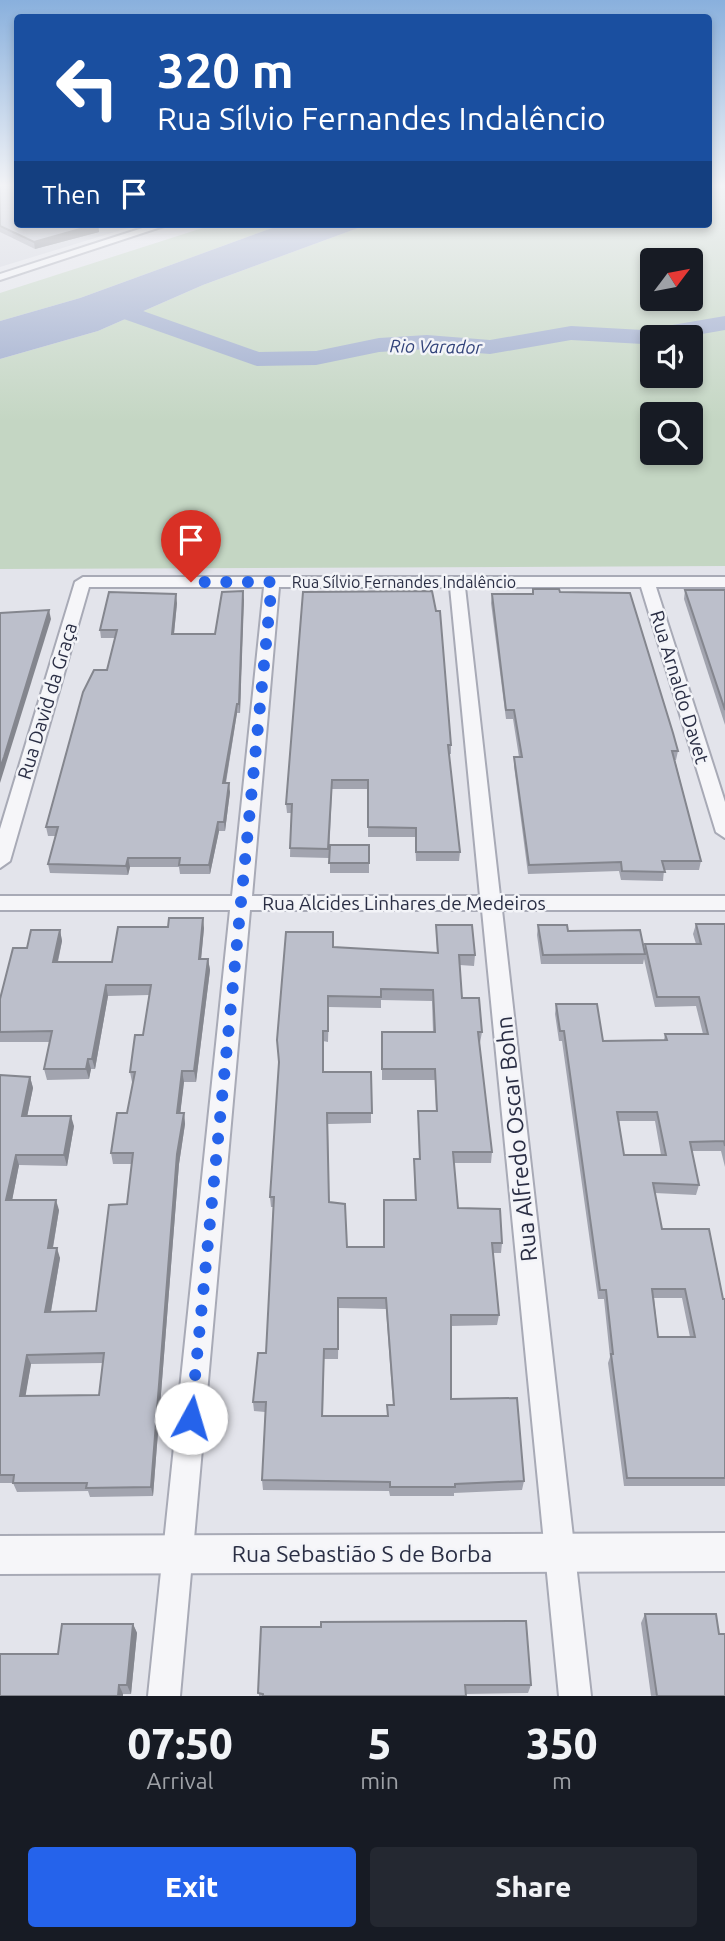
<!DOCTYPE html>
<html lang="en">
<head>
<meta charset="utf-8">
<style>
  body { margin:0; font-family:Ubuntu,sans-serif; background:#242831; color:#f1f3f6; height:100vh; display:flex; flex-direction:column; font-size:26px; white-space:nowrap }
  * { box-sizing:border-box; margin:0 }
  p { font-size:23px; color:#9ea1a6 }
  .icon { flex:none; width:38px; height:38px; fill:none; stroke:currentColor; stroke-width:2; stroke-linecap:round; stroke-linejoin:round }
  .map { position:relative; height:1696px; overflow:hidden }
  .side { display:flex; flex-direction:column; background:#171b24; flex:1 }
  .side>* { flex:none }
  .banner { position:absolute; left:14px; top:14px; width:698px; height:214px; border-radius:7px; box-shadow:0 4px 10px #0003; background:#1a4fa0; color:#fff; overflow:hidden }
  .needle { width:46px; rotate:58deg }
  .controls { position:absolute; left:640px; top:248px; display:grid; gap:14px }
  .controls a { display:grid; place-items:center; width:63px; height:63px; border-radius:7px; background:#171b24; box-shadow:0 4px 10px #0003; font-size:35px }
  .pin { position:absolute; display:grid; place-items:center; width:60px; height:60px; color:#fff; margin:-72px -30px; border-radius:50% 50% 50% 0; rotate:-45deg; box-shadow:0 0 7px #0007 }
  .pin .icon { rotate:45deg }
  .me { position:absolute; width:77px; margin:-38px; rotate:6deg; stroke-linejoin:round; filter:drop-shadow(0 0 5px #0008) }
  .turn { display:flex; align-items:center; gap:24px; height:147px; padding:0 28px; font-size:32px }
  .turn .icon { width:91px; height:91px; stroke-width:2.5 }
  .turn b { display:block; font-size:49px; line-height:60px }
  .then { display:flex; align-items:center; height:66px; padding:0 28px; background:#0003; gap:14px; font-size:26px }
  .eta { display:flex; justify-content:space-evenly; align-items:center; height:119px; text-align:center }
  .eta b { font-size:42px; font-weight:800; line-height:49px }
  .cta { display:flex; gap:14px; margin-top:auto; padding:14px 28px }
  .cta a { flex:1; height:80px; border-radius:7px; background:#2563eb; color:#fff; font-size:28px; font-weight:800; line-height:80px; text-align:center }
  .cta a+a { background:#242831; color:#f1f3f6 }
  .map>svg:first-child { display:block }
  .built { fill:#d1d3dd }
  .green { fill:#c4d6c3; fill-rule:evenodd }
  .water { fill:#9caacc }
  .lines { fill:none; stroke-linecap:round; stroke-linejoin:round }
  .river { fill:#9caacc; fill-rule:evenodd }
  .minor-casing { stroke:#a8aab6; stroke-width:4 }
  .tertiary-casing { stroke:#a8aab6; stroke-width:4 }
  .minor { fill:#f6f6f9; fill-rule:evenodd }
  .tertiary { fill:#f6f6f9; fill-rule:evenodd }
  .wall { fill:#a2a4af; fill-rule:evenodd }
  .shaded-wall { fill:#84868e }
  .building { fill:#bcbfcb; stroke:#84868e; stroke-width:2; fill-rule:evenodd }
  .route { stroke:#2563eb; stroke-width:12; stroke-dasharray:0 21.6 }
  .labels { text-anchor:middle; dominant-baseline:central; stroke-width:5; stroke-linejoin:round; paint-order:stroke }
  .far-street-label { font-size:16px; fill:#2a2e44; stroke:#f3f4f8 }
  .far-water-label { font-size:18px; font-style:italic; fill:#32437a; stroke:#f3f4f8 }
  .street-label { font-size:19px; fill:#2a2e44; stroke:#f3f4f8 }
  .near-street-label { font-size:23px; fill:#2a2e44; stroke:#f3f4f8 }
</style>
</head>
<body>
<div class="map">
<svg width="725" height="1696" viewBox="0 0 725 1696">
  <rect width="100%" height="100%" fill="#e3e4eb"/>
  <polygon class="built" points="0,198 18,224 141,224 0,267"/>
  <g class="green">
    <path d="M709,185H725V566L0,569V359L98,331L203,285L369,224H709ZM653,261H691V299H653ZM653,338H691V376H653ZM653,415H691V453H653Z"/>
    <polygon points="215,224 283,224 80,298 0,321 0,293"/>
  </g>
  <polygon class="water" points="283,224 369,224 203,285 98,331 0,359 0,321 80,298"/>
  <g class="lines">
    <polygon class="river" points="112,300 259,352 316,351 379,338 427,335 490,340 571,326 643,330 725,316 725,330 679,338 653,338 653,342 643,344 571,340 490,354 427,349 379,352 316,365 257,366 104,312 101,307 104,302"/>
    <defs>
      <g id="minor">
        <polygon points="155,224 170,224 0,280 0,274"/>
        <path d="M83,577H725V587H656L725,802V838L716,832L641,587H465L500,896H725V910H502L591,1696H559L482,910H250L180,1696H148L230,910H0V896H232L264,587H89L10,861L0,868V829L75,582ZM279,587H450L480,896H252Z"/>
      </g>
      <polygon id="tertiary" points="725,1533 725,1571 0,1574 0,1536"/>
    </defs>
    <use href="#minor" class="minor-casing"/>
    <use href="#tertiary" class="tertiary-casing"/>
    <use href="#minor" class="minor"/>
    <use href="#tertiary" class="tertiary"/>
  </g>
  <g class="wall">
    <polygon points="0,185 98,224 99,232 35,249 0,232"/>
    <polygon points="533,589 560,592 678,751 676,760 675,760 701,861 699,870 664,870 663,881 621,880 619,871 528,874 514,766 514,757 519,757 513,719 506,719 491,603 492,594 532,594"/>
    <polygon points="685,590 725,590 725,725 684,599"/>
    <polygon points="243,591 240,713 237,713 226,783 230,792 225,831 219,831 210,874 180,874 179,867 130,867 128,875 50,873 48,864 56,836 48,836 46,827 107,670 115,638 101,638 100,630 177,603 174,634 215,634"/>
    <polygon points="303,592 451,745 451,754 449,754 460,852 459,861 416,861 415,837 368,837 368,789 332,789 329,858 290,857 291,813 287,813 286,804"/>
    <rect x="330" y="845" width="39" height="28"/>
    <path d="M696,924H725V1167L721,1151H692L699,1185L696,1195L655,1193L662,1229L723,1299H725V1486H624L608,1363L610,1357L604,1299H598L562,1041H559L555,1014L556,1004L603,1041L664,1040L665,1034H703L696,1006L655,1007L644,959L643,964H541L537,935L538,925L568,931L644,950L645,944H696L693,934ZM619,1121H655L661,1155H624ZM654,1298H682L690,1337H658Z"/>
    <path d="M436,925L475,955L474,966L460,965L462,998L482,1032L480,1043H479L492,1152L491,1163H454L458,1208L502,1243L501,1253H493L499,1315L497,1325L451,1326V1399L524,1481L522,1490L454,1493V1496H390L389,1491L263,1490L262,1480L265,1412L254,1411L253,1402L266,1353L273,1207H271L270,1197L333,947L437,953ZM381,1000L432,1001L433,1032H382V1080H435L436,1111H418L419,1159H414V1169L415,1200L384,1247H347L329,1202L328,1124L371,1123V1072H323V1041L328,1042L329,1007L381,1008ZM339,1308L386,1309L393,1405H387V1416H323L324,1359H338Z"/>
    <path d="M204,928L201,959H208L210,970L196,1082H184L180,1113H184L185,1124L179,1164L153,1496L90,1497L88,1491L17,1492L13,1483H0V1075L30,1077L33,1088L27,1116L74,1126L67,1166L19,1165L12,1200L59,1210L53,1248L60,1258L51,1312L96,1311L127,1204L132,1164H113L111,1153L127,1113L133,1082H132L130,1072L143,1035L149,995L108,996L95,1069H91L89,1079L47,1080L44,1069L50,1042H0V999L27,948L60,930L62,941L58,962H112ZM103,1363L99,1395L25,1396L31,1364Z"/>
    <polygon points="645,1614 719,1634 725,1696 651,1696 641,1623"/>
    <polygon points="133,1624 137,1633 131,1694 123,1694 123,1696 0,1696 58,1654"/>
    <polygon points="261,1627 531,1685 528,1693 465,1694 466,1696 259,1696"/>
  </g>
  <g class="shaded-wall">
    <polygon points="98,224 99,232 35,249 34,242"/>
    <polygon points="243,591 244,600 240,713 239,704"/>
    <polygon points="176,594 177,603 173,643 172,634"/>
    <polygon points="49,610 51,619 0,783 0,768"/>
    <polygon points="237,704 237,713 224,792 223,783"/>
    <polygon points="229,783 230,792 225,831 224,822"/>
    <polygon points="218,822 219,831 210,874 209,865"/>
    <polygon points="128,858 130,867 128,875 126,866"/>
    <polygon points="203,918 204,928 200,970 199,959"/>
    <polygon points="60,930 62,941 55,973 53,962"/>
    <polygon points="208,959 210,970 196,1082 194,1071"/>
    <polygon points="106,985 108,996 95,1069 92,1059"/>
    <polygon points="88,1059 91,1069 89,1079 86,1069"/>
    <polygon points="182,1071 184,1082 179,1124 177,1113"/>
    <polygon points="30,1077 33,1088 25,1127 22,1116"/>
    <polygon points="184,1113 185,1124 179,1164 153,1496 151,1487 177,1154"/>
    <polygon points="71,1116 74,1126 67,1166 64,1155"/>
    <polygon points="16,1155 19,1165 10,1211 6,1200"/>
    <polygon points="56,1200 59,1210 51,1258 48,1248"/>
    <polygon points="57,1248 60,1258 49,1322 45,1312"/>
    <polygon points="27,1355 31,1364 24,1405 20,1396"/>
    <polygon points="133,1624 137,1633 131,1694 127,1685"/>
    <polygon points="119,1685 123,1694 123,1696 118,1696"/>
  </g>
  <g class="building">
    <polygon points="0,185 18,185 18,224 98,224 34,242 0,226"/>
    <polygon points="533,589 559,589 560,592 630,593 673,733 678,751 672,751 701,861 662,861 665,872 622,871 621,862 529,865 514,757 522,757 514,710 506,710 492,594 533,594"/>
    <polygon points="685,590 725,590 725,710"/>
    <polygon points="243,591 239,704 237,704 223,783 229,783 224,822 218,822 209,865 179,865 180,858 128,858 126,866 48,864 58,827 46,827 83,692 94,670 107,670 117,630 100,630 109,592 176,594 172,634 215,634 222,592"/>
    <polygon points="432,591 436,611 440,611 451,745 448,745 460,852 416,852 416,828 368,827 368,780 332,780 328,849 290,848 292,804 286,804 303,592"/>
    <polygon points="49,610 4,757 0,768 0,613"/>
    <polygon points="330,845 369,845 369,863 329,863"/>
    <path d="M169,918H203L199,959H208L194,1071H182L177,1113H184L177,1154L151,1487L86,1488L87,1483H13L14,1475H0V1075L30,1077L22,1116H71L64,1155H16L6,1200H56L48,1248H57L45,1312L96,1311L109,1205L127,1204L133,1153H111L117,1113H127L135,1072H130L135,1035H143L151,985H106L92,1059H88L86,1069H44L52,1031L0,1032V999L13,948H27L31,930H60L53,962H112L118,927H168ZM104,1353L99,1395L20,1396L27,1355Z"/>
    <path d="M696,924H725V1146L724,1141L690,1142L699,1185L653,1183L662,1229H709L723,1299H725V1478H627L611,1354H613L606,1290H600L564,1031H560L556,1004H597L603,1041L667,1040L665,1034H708L699,997H657L645,944H701ZM617,1112H657L666,1155H624ZM652,1289H685L695,1337H658Z"/>
    <path d="M436,925H472L475,955H459L462,998H479L482,1032H478L492,1152H453L458,1208L500,1209L502,1243H492L499,1315H451V1399L517,1398L524,1481L455,1484V1487H390V1482L262,1480L266,1402H253L258,1353H266L274,1197H270L279,1062L277,1040L286,932H333V947L438,953ZM381,989L433,990L435,1032H382V1069H435L437,1111H418L420,1159H414L416,1200H384V1247H347L345,1204L329,1202L327,1113H372L371,1072H323V1031H328V996L381,997ZM338,1298H386L394,1405H387L388,1416H322L324,1349H338Z"/>
    <polygon points="538,925 567,925 568,931 640,930 645,954 543,955"/>
    <polygon points="645,1614 716,1614 719,1634 725,1634 725,1696 657,1696"/>
    <polygon points="526,1621 531,1685 465,1685 466,1696 263,1696 263,1694 258,1693 261,1627 321,1627 321,1622"/>
    <polygon points="62,1624 133,1624 127,1685 119,1685 118,1696 0,1696 0,1654 58,1654"/>
  </g>
  <linearGradient id="sky" x2="0" y2="1"><stop stop-color="#89b0dd"/><stop offset="0.44" stop-color="#f2f3f6"/><stop offset="1" stop-color="#f2f3f6" stop-opacity="0"/></linearGradient>
  <rect width="725" height="422" fill="url(#sky)"/>
  <g class="lines">
    <polyline class="route" points="191,1418 272,582 191,582"/>
  </g>
  <g class="labels">
    <g class="far-street-label">
      <text x="404" y="582">Rua Sílvio Fernandes Indalêncio</text>
    </g>
    <g class="far-water-label">
      <text transform="translate(436 346) rotate(1)">Rio Varador</text>
    </g>
    <g class="street-label">
      <text transform="translate(680 687) rotate(73)">Rua Arnaldo Davet</text>
      <text transform="translate(47 701) rotate(-73)">Rua David da Graça</text>
      <text x="404" y="903">Rua Alcides Linhares de Medeiros</text>
    </g>
    <g class="near-street-label">
      <text transform="translate(516 1139) rotate(-96)">Rua Alfredo Oscar Bohn</text>
      <text x="362" y="1553">Rua Sebastião S de Borba</text>
    </g>
  </g>
</svg>
<div class="controls">
<a><svg class="needle" viewBox="-14 -14 28 28"><path d="M0-13l5 13h-10z" fill="#e53935"/><path d="M0 13l5-13h-10z" fill="#9ea1a6"/></svg></a>
<a><svg class="icon" aria-label="sound" viewBox="0 0 24 24"><path d="M4 9h4l5-4v14l-5-4H4zM17 9q2 3 0 6"/></svg></a>
<a><svg class="icon" aria-label="search" viewBox="0 0 24 24"><circle cx="10" cy="10" r="6"/><path d="M15 15l6 6"/></svg></a>
</div>
<div class="pin" style="left:191px;top:582px;background:#d93025"><svg class="icon" aria-label="arrive" viewBox="0 0 24 24"><path d="M6 21V4h12l-3 4 3 4H6"/></svg></div>
<svg class="me" style="left:191px;top:1418px" viewBox="-20 -20 40 40"><circle r="19" fill="#fff"/><path d="M0-13L10 11 0 6-10 11z" fill="#2563eb"/></svg>
<div class="banner">
<div class="turn"><svg class="icon" aria-label="left" viewBox="0 0 24 24"><path d="M17 20v-9H6M10 6l-5 5 5 5"/></svg><div><b>320 m</b>Rua Sílvio Fernandes Indalêncio</div></div>
<div class="then">Then<svg class="icon" aria-label="arrive" viewBox="0 0 24 24"><path d="M6 21V4h12l-3 4 3 4H6"/></svg></div>
</div>
</div>
<section class="side">
<div class="eta">
<div><b>07:50</b><p>Arrival</p></div>
<div><b>5</b><p>min</p></div>
<div><b>350</b><p>m</p></div>
</div>
<div class="cta"><a>Exit</a><a>Share</a></div>
</section>
</body>
</html>
